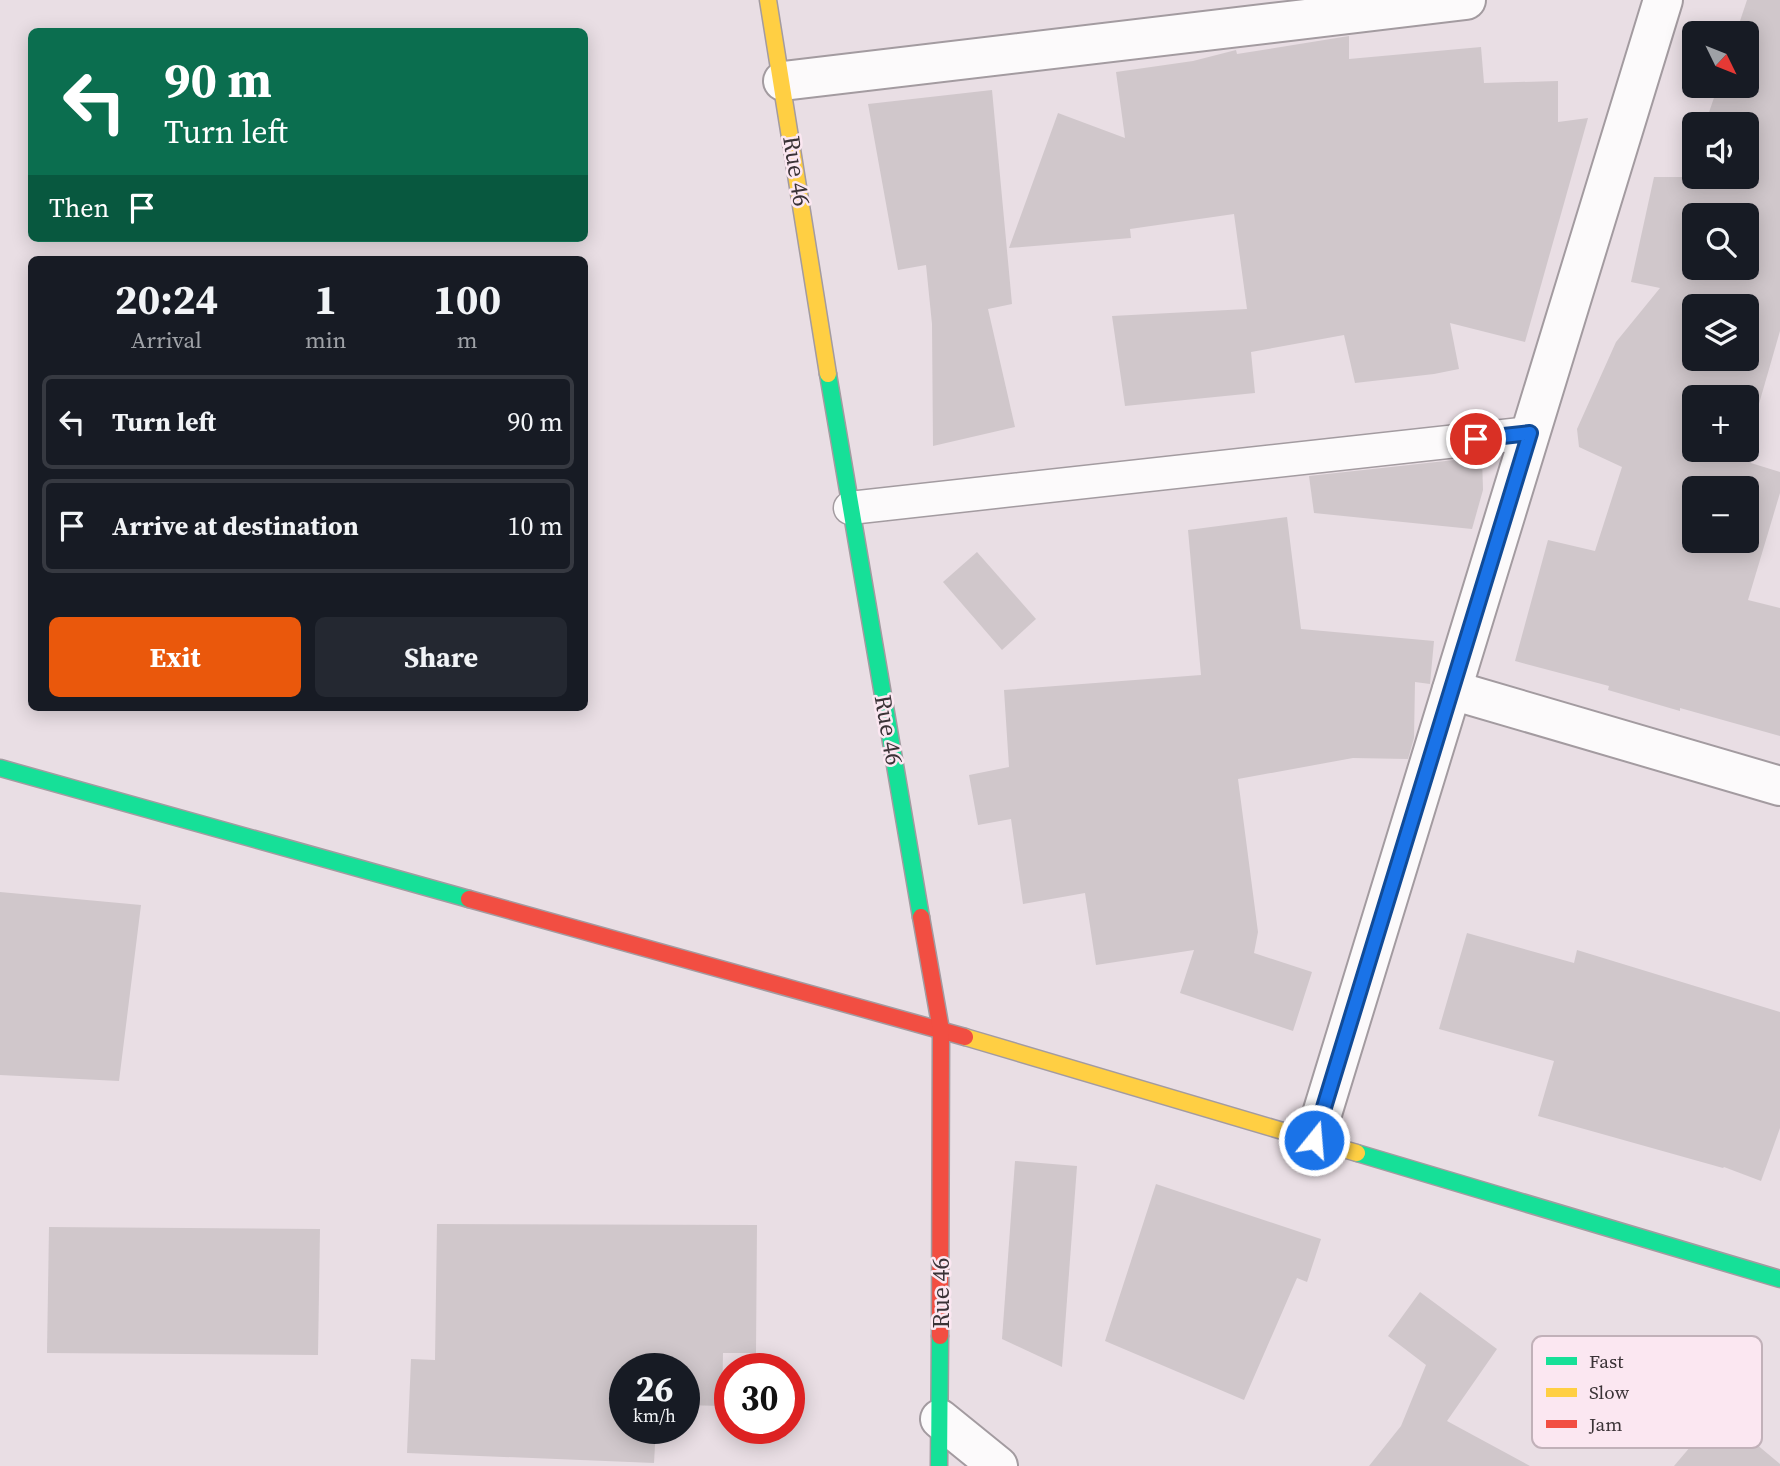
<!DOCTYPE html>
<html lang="en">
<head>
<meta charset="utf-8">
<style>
  body { margin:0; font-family:"Source Serif 4",serif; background:#242831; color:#f1f3f6; height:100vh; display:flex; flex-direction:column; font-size:26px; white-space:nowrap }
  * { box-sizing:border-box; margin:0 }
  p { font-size:23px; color:#9ea1a6 }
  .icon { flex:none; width:38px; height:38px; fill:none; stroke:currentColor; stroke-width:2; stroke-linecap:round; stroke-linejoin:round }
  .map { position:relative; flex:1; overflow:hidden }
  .panel { position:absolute; left:28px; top:256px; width:560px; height:455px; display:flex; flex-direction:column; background:#171b24; border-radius:10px; box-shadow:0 4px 18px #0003 }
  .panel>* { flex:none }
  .guide { position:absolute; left:28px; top:28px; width:560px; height:214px; border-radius:10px; box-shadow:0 4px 18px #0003; background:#0b6e4f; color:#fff; overflow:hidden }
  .needle { width:46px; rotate:133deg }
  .tools { position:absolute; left:1682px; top:21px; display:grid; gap:14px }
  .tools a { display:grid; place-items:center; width:77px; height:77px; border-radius:10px; background:#171b24; box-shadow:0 4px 18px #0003; font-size:35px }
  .speed { position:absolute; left:609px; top:1353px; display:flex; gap:14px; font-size:35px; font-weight:700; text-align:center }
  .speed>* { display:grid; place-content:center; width:91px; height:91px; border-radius:50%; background:#171b24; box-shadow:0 4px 18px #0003; line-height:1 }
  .speed small { font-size:18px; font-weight:400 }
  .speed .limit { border:10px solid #d22; background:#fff; color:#111 }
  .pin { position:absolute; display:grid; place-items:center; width:60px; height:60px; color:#fff; margin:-30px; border:4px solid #fff; border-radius:50%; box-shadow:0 2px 7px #0007 }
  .me { position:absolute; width:77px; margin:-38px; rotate:17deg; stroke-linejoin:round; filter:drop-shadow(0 0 5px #0008) }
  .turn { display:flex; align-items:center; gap:24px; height:147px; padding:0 21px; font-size:32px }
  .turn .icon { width:91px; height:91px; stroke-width:2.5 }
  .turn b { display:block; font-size:49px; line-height:60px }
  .then { display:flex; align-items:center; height:66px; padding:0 21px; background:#0003; gap:14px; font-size:26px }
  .eta { display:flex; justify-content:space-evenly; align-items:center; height:119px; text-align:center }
  .eta b { font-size:42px; font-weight:700; line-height:49px }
  .primary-button { display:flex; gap:14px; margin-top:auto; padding:14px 21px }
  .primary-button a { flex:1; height:80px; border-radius:10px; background:#ea580c; color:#fff; font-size:28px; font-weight:700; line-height:80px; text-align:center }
  .primary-button a+a { background:#242831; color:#f1f3f6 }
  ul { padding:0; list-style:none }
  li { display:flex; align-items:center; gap:21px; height:94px; margin:0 14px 10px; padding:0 7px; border:4px solid #363941; border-radius:10px }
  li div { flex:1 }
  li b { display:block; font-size:26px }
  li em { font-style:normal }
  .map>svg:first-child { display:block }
  .building { fill:#d0c7cb; fill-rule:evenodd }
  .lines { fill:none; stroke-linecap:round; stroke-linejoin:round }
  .lane-casing { stroke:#a39ba0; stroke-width:35 }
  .street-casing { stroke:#a39ba0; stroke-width:42 }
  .fast-casing { stroke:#a39ba0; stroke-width:19 }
  .slow-casing { stroke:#a39ba0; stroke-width:19 }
  .jam-casing { stroke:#a39ba0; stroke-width:19 }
  .lane { stroke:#fcfafb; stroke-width:32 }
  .street { stroke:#fcfafb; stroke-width:38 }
  .fast { stroke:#16e098; stroke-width:16 }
  .slow { stroke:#ffcf43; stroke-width:16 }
  .jam { stroke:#f24e42; stroke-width:16 }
  .route-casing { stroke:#114b97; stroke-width:18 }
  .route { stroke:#1a73e8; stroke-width:12 }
  .labels { text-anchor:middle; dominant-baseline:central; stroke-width:5; stroke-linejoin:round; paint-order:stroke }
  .street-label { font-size:24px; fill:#3a3236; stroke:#fbe7f1 }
  .key { fill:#fbe7f1; stroke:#c1b1b9; stroke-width:2 }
  .key-label { font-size:19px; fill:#3a3236 }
</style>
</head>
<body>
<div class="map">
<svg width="1780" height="1466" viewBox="0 0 1780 1466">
  <rect width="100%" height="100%" fill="#e9dee4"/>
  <g class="building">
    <path d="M1747,0H1780V331L1750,435L1758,437L1751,463L1780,472V493L1748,600L1780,608V736L1680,708V711L1608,690L1609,686L1515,661L1548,540L1595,551L1622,467L1579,447L1577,429L1616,342L1660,288L1631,282L1654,177H1688L1694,158V177H1746V124H1705L1718,86H1746V33H1736ZM1694,215H1746V268H1694ZM1694,306H1746V359H1694ZM1694,397H1746V450H1694ZM1694,488H1746V541H1694Z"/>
    <polygon points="1349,36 1349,59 1481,47 1484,83 1558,81 1558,122 1588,118 1525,342 1450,323 1459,369 1434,374 1355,383 1344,335 1251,352 1255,393 1125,406 1112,316 1247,309 1234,214 1130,229 1131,238 1009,248 1058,113 1125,138 1116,72 1193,61 1236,50 1237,54"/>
    <polygon points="992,90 1012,304 988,309 1015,427 933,446 932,324 926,265 898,270 868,104"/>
    <polygon points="1482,457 1483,490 1472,529 1314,513 1309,476"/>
    <polygon points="1287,517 1301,629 1434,641 1430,684 1415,682 1414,738 1408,759 1353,758 1238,779 1258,932 1254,953 1312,972 1293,1031 1180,993 1194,950 1096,965 1085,893 1023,904 1011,819 978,825 969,775 1009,767 1004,690 1201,675 1188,530"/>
    <polygon points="977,552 1036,619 1002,650 943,582"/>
    <polygon points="0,892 141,905 119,1081 0,1075"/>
    <polygon points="1467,933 1574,963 1577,950 1780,1012 1780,1128 1761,1181 1724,1167 1723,1168 1538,1116 1554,1061 1439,1029"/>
    <polygon points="1015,1161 1077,1166 1062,1367 1002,1339"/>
    <polygon points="1156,1184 1321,1239 1307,1282 1297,1278 1244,1400 1105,1341"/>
    <polygon points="437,1224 757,1225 756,1353 723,1353 722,1406 684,1405 684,1368 625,1368 625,1428 656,1428 654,1463 407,1453 411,1359 435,1360"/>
    <polygon points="49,1227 320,1229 318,1355 47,1353"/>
    <polygon points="1420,1292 1497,1349 1447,1421 1530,1466 1369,1466 1401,1426 1426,1365 1388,1336"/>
    <polygon points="1719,1413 1780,1464 1780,1466 1674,1466"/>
  </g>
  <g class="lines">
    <defs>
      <polyline id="lane" points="850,508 1530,433"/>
      <g id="street">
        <polyline points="783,81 1466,0"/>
        <polyline points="1452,690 1780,786"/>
        <polyline points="1314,1140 1663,0"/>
        <polyline points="940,1419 998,1466"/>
      </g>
      <g id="fast">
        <polyline points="828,374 921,917"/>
        <polyline points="0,768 469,899"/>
        <polyline points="1357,1153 1780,1279"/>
        <polyline points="939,1466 940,1336"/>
      </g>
      <g id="slow">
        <polyline points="768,0 828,374"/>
        <polyline points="965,1037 1357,1153"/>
      </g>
      <g id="jam">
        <polyline points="469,899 965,1037"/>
        <polyline points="921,917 941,1030 940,1336"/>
      </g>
    </defs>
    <use href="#lane" class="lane-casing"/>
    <use href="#street" class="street-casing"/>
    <use href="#fast" class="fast-casing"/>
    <use href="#slow" class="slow-casing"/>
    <use href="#jam" class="jam-casing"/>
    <use href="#lane" class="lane"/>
    <use href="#street" class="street"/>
    <use href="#fast" class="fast"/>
    <use href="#slow" class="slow"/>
    <use href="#jam" class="jam"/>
  </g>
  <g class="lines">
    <defs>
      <polyline id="route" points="1314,1140 1530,433 1476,439"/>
    </defs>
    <use href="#route" class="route-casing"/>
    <use href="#route" class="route"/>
  </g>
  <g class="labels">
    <g class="street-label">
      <text transform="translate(797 171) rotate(81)">Rue 46</text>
      <text transform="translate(889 730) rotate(80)">Rue 46</text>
      <text transform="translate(940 1293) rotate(-90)">Rue 46</text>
    </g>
  </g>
  <rect x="1532" y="1336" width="230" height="112" rx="10" class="key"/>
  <rect x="1546" y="1357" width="31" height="8" fill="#16e098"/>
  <rect x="1546" y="1388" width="31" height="9" fill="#ffcf43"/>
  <rect x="1546" y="1420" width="31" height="8" fill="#f24e42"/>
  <g class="key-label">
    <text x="1589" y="1368">Fast</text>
    <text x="1589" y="1399">Slow</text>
    <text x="1589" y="1431">Jam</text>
  </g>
</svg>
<div class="tools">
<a><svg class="needle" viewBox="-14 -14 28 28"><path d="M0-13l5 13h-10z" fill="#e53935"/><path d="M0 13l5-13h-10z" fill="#9ea1a6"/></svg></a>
<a><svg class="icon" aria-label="sound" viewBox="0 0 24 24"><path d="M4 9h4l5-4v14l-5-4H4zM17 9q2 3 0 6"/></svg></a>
<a><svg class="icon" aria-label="search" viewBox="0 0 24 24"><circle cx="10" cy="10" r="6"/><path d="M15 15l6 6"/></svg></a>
<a><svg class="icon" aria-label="layers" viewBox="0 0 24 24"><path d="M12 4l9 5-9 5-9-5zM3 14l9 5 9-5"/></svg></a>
<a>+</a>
<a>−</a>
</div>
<div class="speed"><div>26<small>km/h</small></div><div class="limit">30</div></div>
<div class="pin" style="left:1476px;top:439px;background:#d93025"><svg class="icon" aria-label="arrive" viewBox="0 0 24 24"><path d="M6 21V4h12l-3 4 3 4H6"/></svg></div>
<svg class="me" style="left:1314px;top:1140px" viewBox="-20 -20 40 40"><circle r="17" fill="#1a73e8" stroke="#fff" stroke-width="3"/><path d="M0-11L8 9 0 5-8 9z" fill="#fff"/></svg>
<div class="guide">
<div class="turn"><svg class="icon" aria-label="left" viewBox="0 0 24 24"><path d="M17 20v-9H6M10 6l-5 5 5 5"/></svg><div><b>90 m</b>Turn left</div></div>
<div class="then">Then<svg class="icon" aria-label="arrive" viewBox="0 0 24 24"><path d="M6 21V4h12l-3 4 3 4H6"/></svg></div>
</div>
<section class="panel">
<div class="eta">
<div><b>20:24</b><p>Arrival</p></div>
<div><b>1</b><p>min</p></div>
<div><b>100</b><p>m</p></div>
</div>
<ul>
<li><svg class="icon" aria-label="left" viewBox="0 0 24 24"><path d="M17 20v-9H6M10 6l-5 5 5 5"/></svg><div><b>Turn left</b></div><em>90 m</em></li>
<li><svg class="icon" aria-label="arrive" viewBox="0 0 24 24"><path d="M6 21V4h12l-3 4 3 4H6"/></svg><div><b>Arrive at destination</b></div><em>10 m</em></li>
</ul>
<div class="primary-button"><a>Exit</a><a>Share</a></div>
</section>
</div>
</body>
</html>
